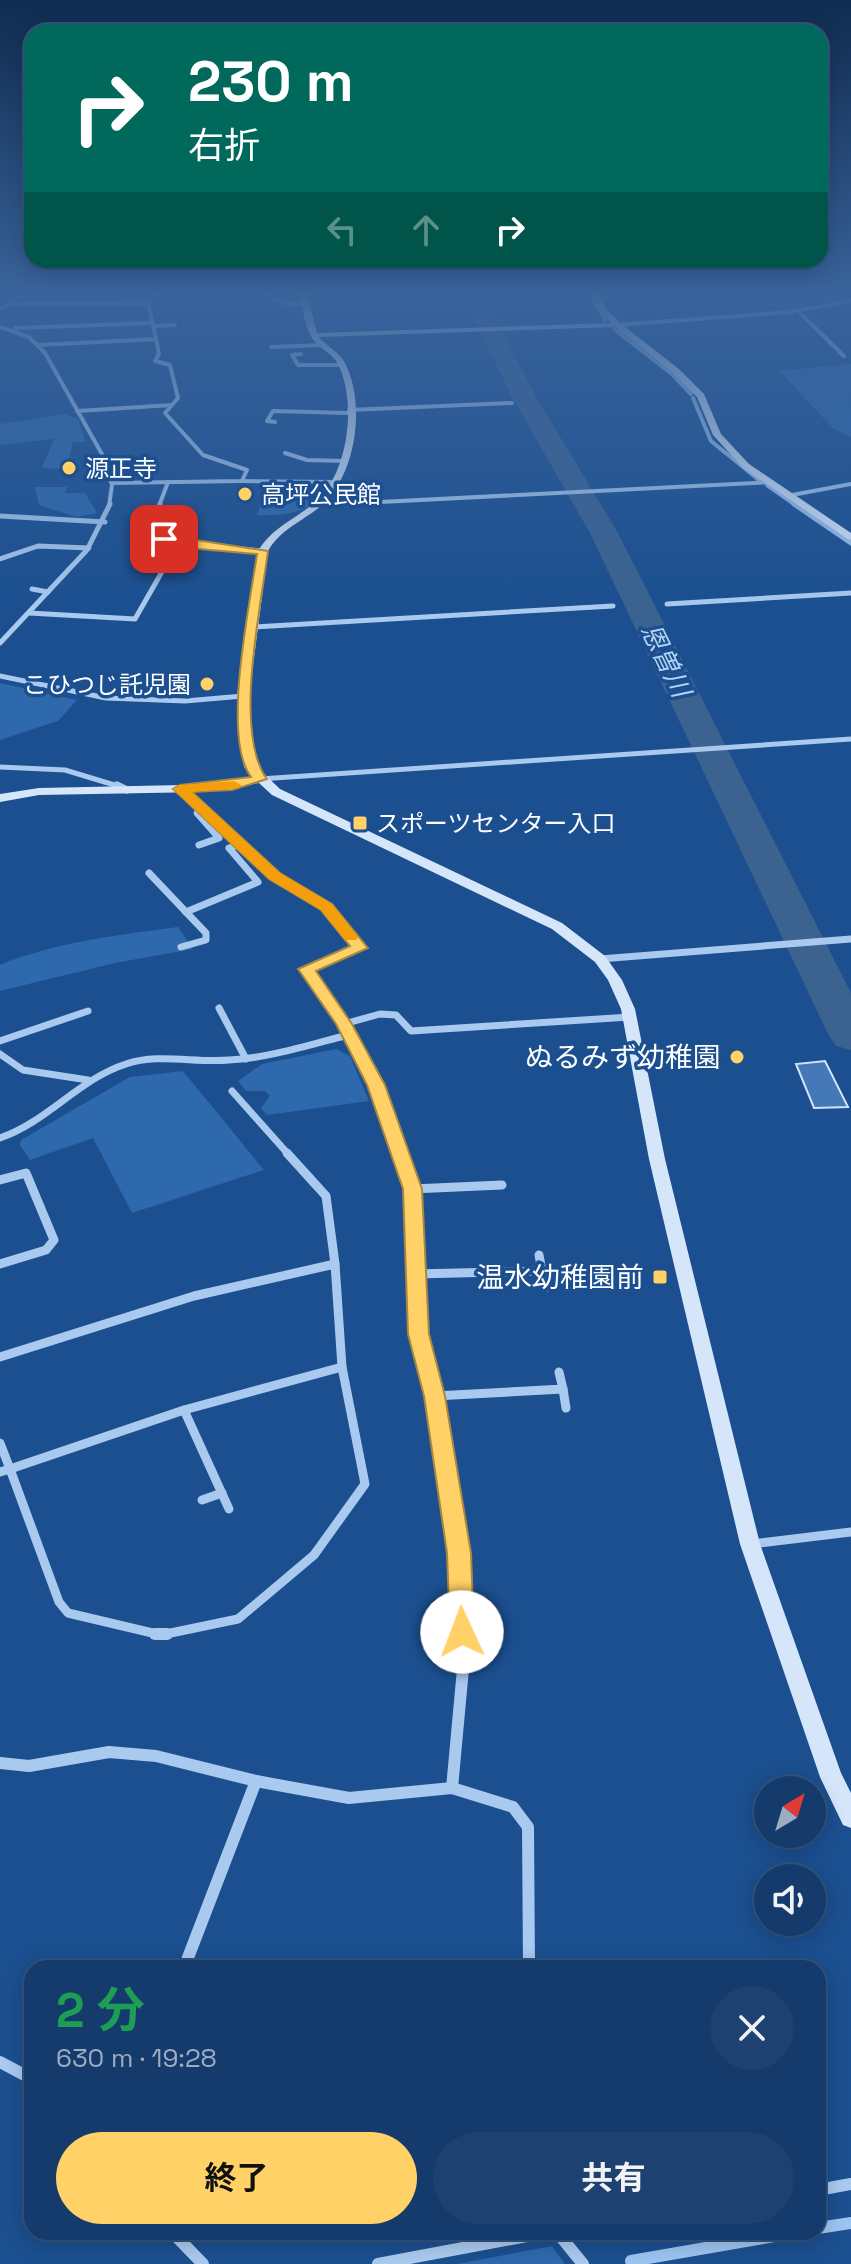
<!DOCTYPE html>
<html lang="ja">
<head>
<meta charset="utf-8">
<style>
  body { margin:0; font-family:"Space Grotesk","Noto Sans JP",sans-serif; background:#1d4271; color:#f1f3f6; height:100vh; display:flex; flex-direction:column; font-size:30px; white-space:nowrap }
  * { box-sizing:border-box; margin:0 }
  p { font-size:26px; color:#9dadc1 }
  .icon { flex:none; width:44px; height:44px; fill:none; stroke:currentColor; stroke-width:2; stroke-linecap:round; stroke-linejoin:round }
  .map { position:relative; flex:1; overflow:hidden }
  .drawer { position:absolute; left:24px; top:1960px; width:802px; height:280px; display:flex; flex-direction:column; background:#143b6b; border-radius:24px; box-shadow:0 4px 20px #0003,0 0 0 2px #33557e }
  .drawer>* { flex:none }
  .banner { position:absolute; left:24px; top:24px; width:804px; height:244px; border-radius:24px; box-shadow:0 4px 20px #0003,0 0 0 2px #33557e; background:#00695c; color:#fff; overflow:hidden }
  .needle { width:52px; rotate:38deg }
  .tools { position:absolute; left:754px; top:1776px; display:grid; gap:16px }
  .tools a { display:grid; place-items:center; width:72px; height:72px; border-radius:50%; background:#143b6b; box-shadow:0 4px 20px #0003,0 0 0 2px #33557e; font-size:40px }
  .pin { position:absolute; display:grid; place-items:center; width:68px; height:68px; color:#fff; margin:-34px; border-radius:16px; box-shadow:0 4px 12px #0006 }
  .me { position:absolute; width:88px; margin:-44px; rotate:358deg; stroke-linejoin:round; filter:drop-shadow(0 0 6px #0008) }
  .turn { display:flex; align-items:center; gap:28px; height:168px; padding:0 32px; font-size:36px }
  .turn .icon { width:104px; height:104px; stroke-width:2.5 }
  .turn b { display:block; font-size:56px; line-height:68px }
  .lanes { display:flex; align-items:center; height:76px; padding:0 32px; background:#0003; justify-content:center; gap:40px; direction:ltr }
  .lanes .off { opacity:.35 }
  .round { display:grid; place-items:center; flex:none; width:84px; height:84px; border-radius:42px; background:#1d4271 }
  .headline { display:flex; align-items:center; justify-content:space-between; height:136px; padding:0 32px }
  h1 { font-size:48px; font-weight:700; line-height:60px; color:#1e9e55 }
  .action { display:flex; gap:16px; margin-top:auto; padding:16px 32px }
  .action a { flex:1; height:92px; border-radius:48px; background:#ffd166; color:#111; font-size:32px; font-weight:700; line-height:92px; text-align:center }
  .action a+a { background:#1d4271; color:#f1f3f6 }
  .map>svg:first-child { display:block }
  .green { fill:#2e69ad }
  .lines { fill:none; stroke-linecap:round; stroke-linejoin:round }
  .stream-far2 { stroke:#9cc4f0; stroke-width:4 }
  .stream-far1 { stroke:#9cc4f0; stroke-width:5 }
  .stream { stroke:#9cc4f0; stroke-width:12 }
  .river { fill:#3c6290; fill-rule:evenodd }
  .building { fill:#4478b7; stroke:#cfe3fa; stroke-width:2 }
  .street-far4 { stroke:#a9c9ee; stroke-width:4 }
  .street-far3 { stroke:#a9c9ee; stroke-width:5 }
  .street-far2 { stroke:#a9c9ee; stroke-width:7 }
  .street-far1 { stroke:#a9c9ee; stroke-width:9 }
  .street { stroke:#a9c9ee; stroke-width:12 }
  .secondary { fill:#d6e6fa; fill-rule:evenodd }
  .route { fill:#ffd166; stroke:#a68842; stroke-width:2 }
  .slow { fill:#f59e0b }
  .poi-dot { fill:#ffd166; stroke:#1b4f8f; stroke-width:3 }
  .labels { text-anchor:middle; dominant-baseline:central; stroke-width:7; stroke-linejoin:round; paint-order:stroke }
  .far-poi-label { font-size:24px; fill:#fff; stroke:#1b4f8f; text-anchor:start }
  .far-water-label { font-size:26px; font-style:italic; fill:#b5d3f5; stroke:#1b4f8f }
  .poi-label { font-size:28px; fill:#fff; stroke:#1b4f8f; text-anchor:end }
</style>
</head>
<body>
<div class="map">
<svg width="851" height="2264" viewBox="0 0 851 2264">
  <rect width="100%" height="100%" fill="#1b4f8f"/>
  <g class="green">
    <path d="M703,290H823L839,300C795,306 741,315 703,290Z"/>
    <polygon points="851,364 851,437 833,428 779,371"/>
    <polygon points="64,414 78,419 86,442 73,442 67,469 42,468 54,439 0,445 0,424"/>
    <path d="M319,486H327C315,514 282,516 257,515L263,499L305,498L307,493H316Z"/>
    <polygon points="35,487 67,487 65,493 85,493 97,513 77,517 39,505"/>
    <polygon points="0,683 77,700 58,721 0,740"/>
    <path d="M178,927L193,949L115,963L0,991V965C56,942 118,935 178,927Z"/>
    <polygon points="336,1049 350,1056 369,1101 267,1115 261,1108 270,1096 265,1091 246,1091 238,1081 262,1064"/>
    <polygon points="183,1071 264,1170 132,1213 93,1138 30,1160 20,1145 21,1140 130,1077"/>
    <polygon points="552,2246 565,2264 457,2264"/>
  </g>
  <g class="lines">
    <g class="stream-far2">
      <polyline points="587,290 605,320"/>
      <polyline points="614,329 673,375 691,394"/>
      <polyline points="693,398 711,441 759,480"/>
      <polyline points="767,485 797,506"/>
    </g>
    <polyline class="stream-far1" points="794,504 851,543"/>
    <g class="stream">
      <polyline points="818,2228 851,2223"/>
      <polyline points="631,2261 798,2232"/>
    </g>
    <polygon class="river" points="460,290 480,290 535,395 618,533 851,993 851,1050 836,1046 829,1036 590,533 511,395"/>
  </g>
  <polygon class="building" points="825,1061 848,1107 814,1108 796,1064"/>
  <g class="lines">
    <g class="street-far4">
      <polyline points="257,290 286,304 305,304"/>
      <polyline points="8,304 148,303"/>
      <polyline points="0,309 29,290"/>
      <polyline points="797,310 844,356"/>
      <polyline points="617,325 789,312 851,301"/>
      <polyline points="153,326 175,325"/>
      <polyline points="0,327 29,337 45,353 103,456 112,485 109,506"/>
      <polyline points="16,328 153,323"/>
      <polyline points="156,339 148,303 157,290"/>
      <polyline points="39,345 156,339 159,354 155,361 170,365 178,398 165,413 203,455 247,470 242,481 112,483"/>
      <polyline points="271,347 324,345"/>
      <polyline points="301,354 292,355 298,365 342,365"/>
      <polyline points="349,410 512,403"/>
      <polyline points="77,411 172,405"/>
      <polyline points="275,422 267,421 273,411 348,413"/>
      <polyline points="285,453 307,460 346,461"/>
      <polyline points="242,481 337,482"/>
      <polyline points="792,495 851,484"/>
      <polyline points="321,501 341,504 772,482"/>
      <polyline points="159,506 168,482"/>
    </g>
    <g class="street-far3">
      <polyline points="339,504 347,504"/>
      <polyline points="0,516 105,522"/>
      <polyline points="175,543 263,551"/>
      <polyline points="0,559 38,546 89,548"/>
      <polyline points="32,589 48,592"/>
      <polyline points="667,604 851,593"/>
      <polyline points="29,613 135,619 175,549 175,543 164,539 153,521 160,504"/>
      <polyline points="252,627 613,606"/>
      <polyline points="0,643 87,550 110,504"/>
      <polyline points="0,676 106,698 185,701 243,696"/>
      <polyline points="0,767 65,770 121,787"/>
      <polyline points="260,779 851,739"/>
    </g>
    <g class="street-far2">
      <polyline points="117,785 127,790"/>
      <polyline points="180,789 275,876 326,907 360,948 306,969 348,1035"/>
      <polyline points="199,845 219,838 197,813 202,806"/>
      <polyline points="149,873 186,912"/>
      <polyline points="181,947 206,940 206,933 186,912 258,882 229,848 242,844"/>
      <polyline points="600,959 851,939"/>
      <polyline points="219,1008 246,1059"/>
      <polyline points="344,1024 380,1014 396,1015 411,1031 630,1017"/>
      <polyline points="0,1041 88,1011"/>
      <polyline points="0,1054 23,1070 88,1080"/>
      <polyline points="232,1091 289,1155"/>
      <path d="M0,1138C47,1122 79,1079 126,1064C158,1053 195,1063 229,1060C269,1058 309,1045 348,1035L376,1085L400,1155"/>
    </g>
    <g class="street-far1">
      <polyline points="287,1153 326,1196 335,1264"/>
      <polyline points="399,1153 412,1189 421,1355 435,1396 459,1553 463,1636"/>
      <polyline points="0,1180 26,1173 54,1240 46,1250 0,1264"/>
      <polyline points="412,1189 502,1185"/>
      <polyline points="542,1271 548,1287"/>
      <polyline points="415,1274 542,1271 539,1255"/>
      <polyline points="0,1357 194,1296 335,1264 342,1367"/>
      <polygon points="342,1367 365,1484 314,1555 238,1619 161,1635 68,1613 59,1602 10,1469 184,1410"/>
      <polyline points="563,1389 566,1408"/>
      <polyline points="435,1396 563,1389 559,1372"/>
      <polyline points="184,1410 229,1509"/>
      <polyline points="0,1443 10,1469"/>
      <polyline points="0,1472 10,1469"/>
      <polyline points="202,1500 222,1493"/>
      <polyline points="751,1544 851,1532"/>
    </g>
    <g class="street">
      <polyline points="155,1634 167,1634"/>
      <polyline points="0,1763 29,1766 109,1752 156,1756 256,1781 349,1798 452,1788 513,1807 528,1827 529,1968"/>
      <polyline points="452,1788 464,1658 463,1634"/>
      <polyline points="184,1968 256,1781"/>
      <polyline points="0,2062 32,2079"/>
      <polyline points="818,2190 851,2184"/>
      <polyline points="172,2232 203,2264"/>
      <polyline points="557,2232 583,2264"/>
      <polyline points="378,2264 548,2232"/>
    </g>
    <path class="secondary" d="M299,290H306L317,333L611,323L599,310L590,290H597L606,309L620,323L679,369L704,394L721,434L749,464L851,533V540L848,539L743,468L713,435L697,397L673,373L615,327L319,337C327,347 340,352 345,363C365,402 357,466 328,499C310,519 282,526 268,551L249,696L256,766L280,789L562,923L605,956L622,980L635,1009L665,1159L760,1544L841,1773L851,1793V1828L843,1825L820,1777L740,1544L649,1159L621,1009L608,980L595,962L552,929L272,795L259,783L202,792L39,795L0,802V794L39,788L182,785L253,777L244,767L237,696L258,551C274,524 303,517 323,494C349,464 356,400 338,364C333,354 322,350 315,342C304,329 303,307 299,290Z"/>
  </g>
  <linearGradient id="sky" x2="0" y2="1"><stop stop-color="#0f2b4f"/><stop offset="0.48" stop-color="#39639b"/><stop offset="1" stop-color="#39639b" stop-opacity="0"/></linearGradient>
  <rect width="851" height="607" fill="url(#sky)"/>
  <path class="route" d="M164,535L268,551C261,607 233,733 267,779L232,790L192,792L280,873L332,904L368,948L316,971L352,1024L385,1085L422,1189L429,1334L445,1396L471,1553L474,1632L471,1639L462,1642L454,1639L450,1632L447,1553L424,1396L408,1334L403,1189L367,1085L336,1024L298,969L350,946L321,910L269,879L173,789L180,785L251,777C221,737 250,604 257,554L175,547L160,541Z"/>
  <polygon class="slow" points="234,781 241,785 239,788 192,792 280,873 332,904 358,937 356,940 345,940 321,910 269,879 173,789 180,785"/>
  <g class="poi-dot">
    <circle cx="69" cy="468" r="8"/>
    <circle cx="245" cy="494" r="8"/>
    <circle cx="207" cy="684" r="8"/>
    <rect x="352" y="815" width="16" height="16" rx="4"/>
    <circle cx="737" cy="1057" r="8"/>
    <rect x="652" y="1269" width="16" height="16" rx="4"/>
  </g>
  <g class="labels">
    <g class="far-poi-label">
      <text x="85" y="468">源正寺</text>
      <text x="261" y="494">高坪公民館</text>
      <text x="191" y="684" text-anchor="end">こひつじ託児園</text>
      <text x="376" y="823">スポーツセンター入口</text>
    </g>
    <g class="far-water-label">
      <text transform="translate(666 660) rotate(64)">恩曽川</text>
    </g>
    <g class="poi-label">
      <text x="721" y="1057">ぬるみず幼稚園</text>
      <text x="644" y="1277">温水幼稚園前</text>
    </g>
  </g>
</svg>
<div class="tools">
<a><svg class="needle" viewBox="-14 -14 28 28"><path d="M0-13l5 13h-10z" fill="#e53935"/><path d="M0 13l5-13h-10z" fill="#9dadc1"/></svg></a>
<a><svg class="icon" aria-label="sound" viewBox="0 0 24 24"><path d="M4 9h4l5-4v14l-5-4H4zM17 9q2 3 0 6"/></svg></a>
</div>
<div class="pin" style="left:164px;top:539px;background:#d93025"><svg class="icon" aria-label="arrive" viewBox="0 0 24 24"><path d="M6 21V4h12l-3 4 3 4H6"/></svg></div>
<svg class="me" style="left:462px;top:1632px" viewBox="-20 -20 40 40"><circle r="19" fill="#fff"/><path d="M0-13L10 11 0 6-10 11z" fill="#ffd166"/></svg>
<div class="banner">
<div class="turn"><svg class="icon" aria-label="right" viewBox="0 0 24 24"><path d="M7 20v-9h11M14 6l5 5-5 5"/></svg><div><b>230 m</b>右折</div></div>
<div class="lanes"><svg class="icon off" aria-label="left" viewBox="0 0 24 24"><path d="M17 20v-9H6M10 6l-5 5 5 5"/></svg><svg class="icon off" aria-label="ahead" viewBox="0 0 24 24"><path d="M12 20V5M6 11l6-6 6 6"/></svg><svg class="icon" aria-label="right" viewBox="0 0 24 24"><path d="M7 20v-9h11M14 6l5 5-5 5"/></svg></div>
</div>
<section class="drawer">
<div class="headline"><div><h1>2 分</h1><p>630 m · 19:28</p></div><a class="round"><svg class="icon" aria-label="close" viewBox="0 0 24 24"><path d="M6 6l12 12M18 6L6 18"/></svg></a></div>
<div class="action"><a>終了</a><a>共有</a></div>
</section>
</div>
</body>
</html>
